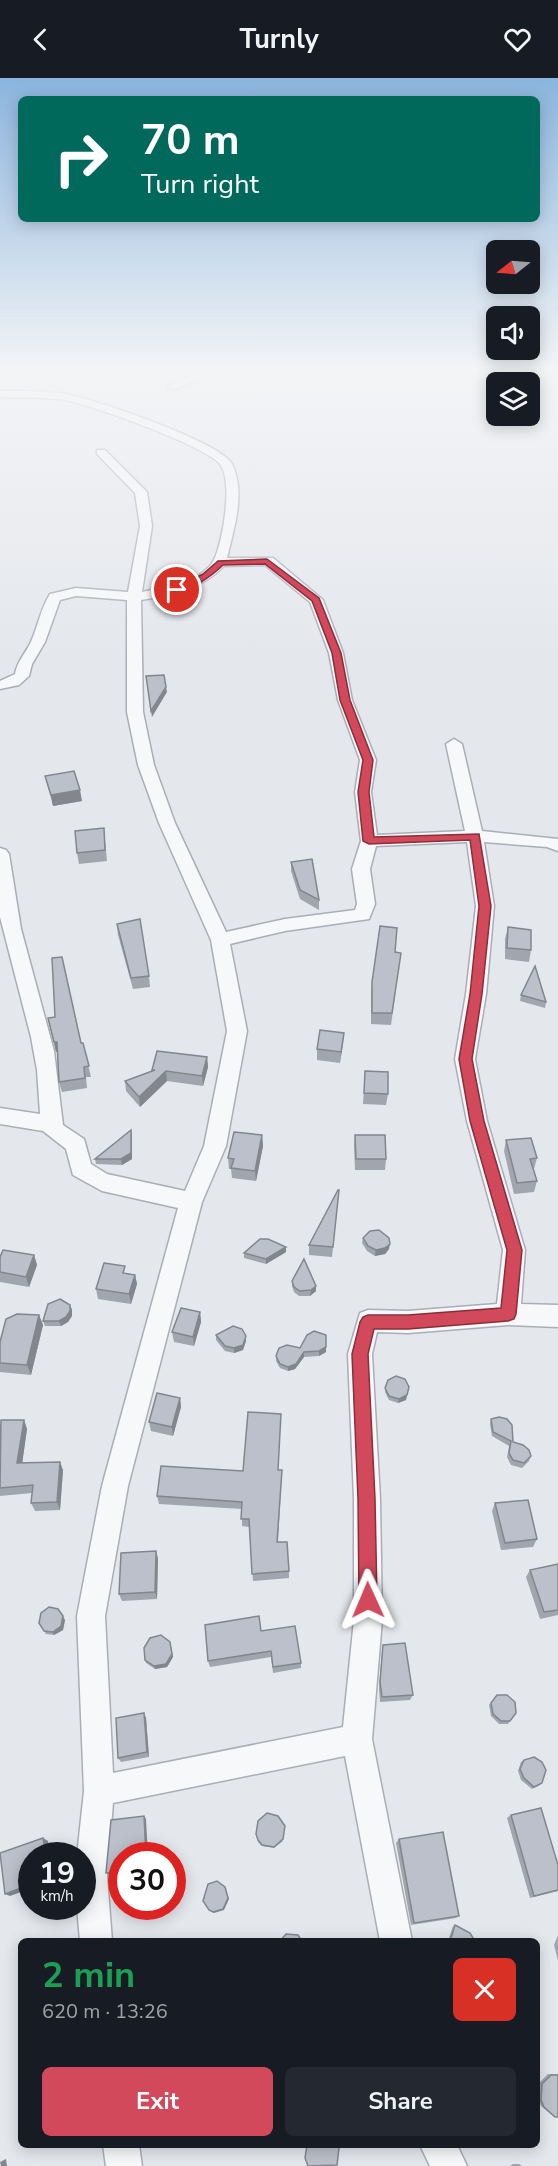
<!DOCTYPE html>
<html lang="en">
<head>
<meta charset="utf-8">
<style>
  body { margin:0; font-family:"Nunito Sans",sans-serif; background:#242831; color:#f1f3f6; height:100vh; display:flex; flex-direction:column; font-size:22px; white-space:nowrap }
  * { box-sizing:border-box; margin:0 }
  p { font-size:20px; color:#9ea1a6 }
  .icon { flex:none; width:33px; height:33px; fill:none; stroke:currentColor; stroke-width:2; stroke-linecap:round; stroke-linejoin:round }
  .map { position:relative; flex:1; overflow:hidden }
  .panel { position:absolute; left:18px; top:1860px; width:522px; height:210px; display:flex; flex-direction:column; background:#171b24; border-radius:9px; box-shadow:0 3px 15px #0003 }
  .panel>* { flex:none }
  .guide { position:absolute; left:18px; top:18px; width:522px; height:126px; border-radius:9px; box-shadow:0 3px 15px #0003; background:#00695c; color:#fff; overflow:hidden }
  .needle { width:39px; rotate:253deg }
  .buttons { position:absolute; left:486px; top:162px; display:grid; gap:12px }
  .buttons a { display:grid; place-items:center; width:54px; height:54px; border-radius:9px; background:#171b24; box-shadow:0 3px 15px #0003; font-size:30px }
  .speed { position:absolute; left:18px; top:1764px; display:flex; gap:12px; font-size:30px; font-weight:700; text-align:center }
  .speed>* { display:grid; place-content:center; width:78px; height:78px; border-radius:50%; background:#171b24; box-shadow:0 3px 15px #0003; line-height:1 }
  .speed small { font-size:15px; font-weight:400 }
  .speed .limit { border:9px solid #d22; background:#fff; color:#111 }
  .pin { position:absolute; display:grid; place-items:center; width:51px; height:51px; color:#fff; margin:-26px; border:3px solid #fff; border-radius:50%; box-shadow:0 2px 6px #0007 }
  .me { position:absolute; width:66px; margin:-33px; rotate:359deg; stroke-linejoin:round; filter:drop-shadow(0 0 4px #0008) }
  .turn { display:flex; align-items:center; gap:21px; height:126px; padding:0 24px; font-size:27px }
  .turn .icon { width:78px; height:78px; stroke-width:2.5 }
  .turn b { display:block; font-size:42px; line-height:51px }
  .round { display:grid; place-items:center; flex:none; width:63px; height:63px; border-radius:9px; background:#242831 }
  .summary { display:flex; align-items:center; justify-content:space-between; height:102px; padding:0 24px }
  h1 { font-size:36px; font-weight:700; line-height:45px; color:#1e9e55 }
  .button { display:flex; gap:12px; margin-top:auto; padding:12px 24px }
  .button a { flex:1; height:69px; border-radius:9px; background:#d1495b; color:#fff; font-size:24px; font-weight:700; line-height:69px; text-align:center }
  .button a+a { background:#242831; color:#f1f3f6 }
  header { display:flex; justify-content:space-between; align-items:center; height:78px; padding:0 24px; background:#171b24; font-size:27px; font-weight:700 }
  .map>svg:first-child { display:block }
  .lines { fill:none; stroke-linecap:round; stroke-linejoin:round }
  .minor-casing { stroke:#a9aeb7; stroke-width:3 }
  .minor { fill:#f7f8fa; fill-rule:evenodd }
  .wall { fill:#a1a5ae }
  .shaded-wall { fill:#83868d }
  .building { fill:#bbc0ca; stroke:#83868d; stroke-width:1.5 }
  .route { fill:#d1495b; stroke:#882f3b; stroke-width:1.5 }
</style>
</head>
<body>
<header><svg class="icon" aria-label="back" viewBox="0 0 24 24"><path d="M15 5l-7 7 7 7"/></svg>Turnly<svg class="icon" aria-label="heart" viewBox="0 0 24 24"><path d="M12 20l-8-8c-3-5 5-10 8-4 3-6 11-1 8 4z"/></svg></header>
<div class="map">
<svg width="558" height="2088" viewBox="0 0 558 2088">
  <rect width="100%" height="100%" fill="#e4e7ec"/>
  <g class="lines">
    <defs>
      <g id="minor">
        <polygon points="223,290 176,311 167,309 201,291"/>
        <path d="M240,290L308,293L351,290C334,302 257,302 240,290Z"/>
        <path d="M0,313C20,313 40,313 60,315C87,318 221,364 232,386C246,415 234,450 227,480H273L323,522L343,575L352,622L376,682L371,714L377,757L465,753L446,666L454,661L462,666L482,753L558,761V773L547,769L484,764L494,828L486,916L475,981L487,1043L525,1172L521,1226L558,1227V1249L508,1247L408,1255L377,1254L372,1276L380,1421L382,1542L372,1661L412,1863H380L345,1678L113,1725L107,1798L112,1863H80L77,1828H82V1778H77L84,1713L77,1538L102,1408L178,1130L102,1113L73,1097L66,1071L43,1053L0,1046V1030L40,1036L37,992L31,959L0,839V770L6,772L9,776L21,851L54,973L63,1047L84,1061L91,1086L107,1096L185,1113L204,1068L227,953L211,862L159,745L138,687L127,634V522L76,518L60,522L45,564L32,586L29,598L19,607L0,611V603L15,596C17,584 24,577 30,566C38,549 40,532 50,516L76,510L128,514L140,448L135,415L97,376V372H105L147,414L152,448L142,514C162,510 184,508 202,495C206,492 212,486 214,482C223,463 234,401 219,385C202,367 86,324 59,321C40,319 19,320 0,319ZM265,487L310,524L329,575L338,622L360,682L355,714L361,763L352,791L357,826L355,832L285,841L226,854L175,745L154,687L143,634L141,522C173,517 200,512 224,488ZM467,764L476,828L466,916L455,981L467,1043L503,1172L497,1226L408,1233L368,1232L360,1235L348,1276L354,1421V1542L343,1649L113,1695L105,1538L128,1408L202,1124L226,1068L247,953L230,866L285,853L369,841L375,826L370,791L376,768Z"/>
        <polygon points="103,2067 139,2067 142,2088 106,2088"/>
        <polygon points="420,2067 457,2067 467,2088 430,2088"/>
      </g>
    </defs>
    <use href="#minor" class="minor-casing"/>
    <use href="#minor" class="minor"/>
  </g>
  <g class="wall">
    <polygon points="45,698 82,723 53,728"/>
    <polygon points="104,750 107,783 79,786 77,775"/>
    <polygon points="291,784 319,822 319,832 300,821 291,793"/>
    <polygon points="117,846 149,898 150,909 133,911 118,857"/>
    <polygon points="508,849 531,872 529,884 505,881 505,861"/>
    <polygon points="395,874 401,875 391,947 371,946 371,915 372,904"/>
    <polygon points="521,917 546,924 545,930 520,923"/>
    <polygon points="48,940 81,965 83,965 91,999 86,999 87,1010 62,1014 59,1004 57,974 56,974"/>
    <polygon points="344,955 340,985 317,982 317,971"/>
    <polygon points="207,979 208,989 203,1008 167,1003 140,1029 126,1013 125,1003 152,993 152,992"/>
    <polygon points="365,993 388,1016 386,1027 363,1026"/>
    <polygon points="131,1052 132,1058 132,1081 122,1087 96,1086 95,1081"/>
    <polygon points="262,1057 263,1068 256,1103 232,1100 231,1091 229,1091 228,1080"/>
    <polygon points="355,1057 386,1081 385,1092 355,1092 354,1068"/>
    <polygon points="506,1062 537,1080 534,1091 537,1103 534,1114 514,1116 504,1073"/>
    <polygon points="338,1123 332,1179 309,1177 309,1167"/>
    <polygon points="363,1160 389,1171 385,1176 375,1178 367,1173 362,1165"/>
    <polygon points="286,1169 286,1174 266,1186 244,1180 244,1175"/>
    <polygon points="34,1177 37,1187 29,1209 0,1204 0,1179"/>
    <polygon points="127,1195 135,1197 137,1206 131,1226 98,1221 96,1211"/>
    <polygon points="292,1203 316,1213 310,1218 299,1218 294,1214 292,1208"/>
    <polygon points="70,1227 72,1232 72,1238 68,1244 61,1248 45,1248 43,1243"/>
    <polygon points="200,1234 201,1244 194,1268 174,1264 172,1254"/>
    <polygon points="39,1237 43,1247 31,1297 0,1294 0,1264"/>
    <polygon points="216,1257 246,1263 243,1272 234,1275 225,1273 216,1262"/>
    <polygon points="326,1269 326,1274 319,1278 304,1279 295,1291 288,1293 280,1290 276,1283 276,1278 300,1270"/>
    <polygon points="385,1310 406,1322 398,1325 389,1322 385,1314"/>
    <polygon points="180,1320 181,1329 173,1358 151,1353 149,1344"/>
    <polygon points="491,1341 513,1364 531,1378 529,1383 522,1390 511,1387 507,1379 509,1368 492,1358 490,1346"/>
    <polygon points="24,1342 27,1351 22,1385 63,1392 60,1432 35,1433 31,1425 32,1415 0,1418 0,1346"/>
    <polygon points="282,1392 278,1464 289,1493 289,1500 253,1503 249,1449 242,1448 242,1431 159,1426 157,1418 243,1393"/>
    <polygon points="495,1425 537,1461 533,1469 501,1472 492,1433"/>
    <polygon points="158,1480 157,1521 122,1523 119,1516"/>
    <polygon points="558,1486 558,1537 540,1541 526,1499 530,1492"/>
    <polygon points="65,1542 63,1552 54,1557 46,1556 39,1545"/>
    <polygon points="261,1553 301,1585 301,1590 273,1595 271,1579 210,1589 208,1583"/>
    <polygon points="170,1564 173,1579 167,1589 155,1591 146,1585 145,1582"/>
    <polygon points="383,1567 413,1617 410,1622 380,1624 379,1610 382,1573"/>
    <polygon points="497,1617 510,1643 508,1646 499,1646 491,1638 489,1627"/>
    <polygon points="144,1635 146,1640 149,1679 121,1684 118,1680"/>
    <polygon points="524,1682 540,1707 532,1711 521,1702 518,1693 521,1684"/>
    <polygon points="511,1737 558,1813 530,1820 507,1740"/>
    <polygon points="144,1738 146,1741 122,1778 122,1796 109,1797 106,1795"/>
    <polygon points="256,1757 283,1763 274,1770 262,1768 258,1764"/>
    <polygon points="399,1761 459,1838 456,1840 411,1847 396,1765"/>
    <polygon points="455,1847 475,1863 448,1863 453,1848"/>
    <polygon points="558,1857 558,1883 554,1867"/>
    <polygon points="548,1996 558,1996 558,2039 553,2038 541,2028 538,2021 539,2005"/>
    <polygon points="513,2086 519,2086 522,2088 510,2088"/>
  </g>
  <g class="shaded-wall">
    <polygon points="166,609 167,614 152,639 151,633"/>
    <polygon points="80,712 82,723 53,728 51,717"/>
    <polygon points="344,955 343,966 340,985 341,974"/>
    <polygon points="54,964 57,964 59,974 56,974"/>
    <polygon points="207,979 208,989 203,1008 202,998"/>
    <polygon points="166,993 167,1003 140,1029 139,1019"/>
    <polygon points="131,1052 132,1058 132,1081 122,1087 121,1081"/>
    <polygon points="262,1057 263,1068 256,1103 255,1093"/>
    <polygon points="390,1166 389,1171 385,1176 375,1178 376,1172"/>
    <polygon points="286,1169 286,1174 266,1186 266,1181"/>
    <polygon points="34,1177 37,1187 29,1209 26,1199"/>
    <polygon points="135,1197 137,1206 131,1226 129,1216"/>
    <polygon points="316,1208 316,1213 310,1218 311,1212"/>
    <polygon points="70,1227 72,1232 72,1238 68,1244 61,1248 59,1243"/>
    <polygon points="200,1234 201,1244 194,1268 193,1259"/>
    <polygon points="39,1237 43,1247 31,1297 27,1287"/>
    <polygon points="246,1258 246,1263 243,1272 234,1275 234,1270"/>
    <polygon points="326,1269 326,1274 319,1278 319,1273"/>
    <polygon points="304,1274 304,1279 295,1291 288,1293 288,1289"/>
    <polygon points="409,1309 406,1322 398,1325 399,1321"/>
    <polygon points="180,1320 181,1329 173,1358 172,1349"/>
    <polygon points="24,1342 27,1351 21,1394 17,1385"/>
    <polygon points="60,1384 63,1392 60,1432 57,1424"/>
    <polygon points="156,1473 158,1480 157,1521 155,1514"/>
    <polygon points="63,1538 65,1542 63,1552 54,1557 53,1554"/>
    <polygon points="170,1564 173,1579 167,1589 155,1591 154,1588"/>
    <polygon points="144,1635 146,1640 149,1679 147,1674"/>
    <polygon points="144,1738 146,1741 148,1778 146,1778"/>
    <polygon points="43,1760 48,1763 50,1778 46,1778"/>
    <polygon points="32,1806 32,1810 10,1818 5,1816"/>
    <polygon points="225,1809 229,1821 224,1832 214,1835 213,1834"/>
    <polygon points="6,2081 7,2088 1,2088 0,2084"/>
  </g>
  <g class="building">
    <polygon points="164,597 166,609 151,633 146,598"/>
    <polygon points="74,693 80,712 51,717 45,698"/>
    <polygon points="104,750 105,772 77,775 75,753"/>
    <polygon points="312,781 319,822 300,812 291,784"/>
    <polygon points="140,841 149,898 131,900 117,846"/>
    <polygon points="380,848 397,850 395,874 401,875 392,935 372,935 372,904"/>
    <polygon points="508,849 531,852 531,872 507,870"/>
    <polygon points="62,879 81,965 83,965 89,988 84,989 85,1000 59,1004 57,964 54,964 48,940 55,939 52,880"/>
    <polygon points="535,888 546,924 521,917"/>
    <polygon points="320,952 344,955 341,974 317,971"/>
    <polygon points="157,973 207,979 202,998 166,993 139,1019 125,1003 155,992 152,992"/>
    <polygon points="365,993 388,994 388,1016 364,1015"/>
    <polygon points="131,1052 131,1075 121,1081 95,1081"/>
    <polygon points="234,1054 262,1057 255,1093 231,1090 234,1081 228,1080"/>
    <polygon points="355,1057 385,1057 386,1081 356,1081"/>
    <polygon points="531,1060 537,1080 530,1081 537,1103 517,1105 506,1062"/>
    <polygon points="338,1112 339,1112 333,1169 309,1167"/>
    <polygon points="379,1152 389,1160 390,1166 385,1170 376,1172 368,1168 363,1160 370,1153"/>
    <polygon points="260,1161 268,1161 286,1169 266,1181 244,1175"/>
    <polygon points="3,1172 34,1177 26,1199 0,1194 0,1179"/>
    <polygon points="304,1181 316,1208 311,1212 300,1213 294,1209 292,1203"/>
    <polygon points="104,1185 125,1188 123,1195 135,1197 129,1216 96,1211"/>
    <polygon points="60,1221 70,1227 70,1233 66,1239 59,1243 43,1243 48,1226"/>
    <polygon points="181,1230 200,1234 193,1259 172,1254"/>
    <polygon points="17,1236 39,1237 27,1287 0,1285 0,1264 6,1241"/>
    <polygon points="233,1248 242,1251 246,1258 243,1267 234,1270 225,1268 216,1257"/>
    <polygon points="314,1253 326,1257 326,1269 319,1273 304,1274 296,1286 288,1289 280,1286 276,1278 279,1270 287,1267 300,1270 307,1257"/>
    <polygon points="396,1298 405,1301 409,1309 407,1317 399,1321 389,1318 385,1310 388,1302"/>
    <polygon points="157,1315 180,1320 172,1349 149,1344"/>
    <polygon points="248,1334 281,1336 278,1392 282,1392 277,1464 287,1464 289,1493 252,1496 249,1441 241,1441 242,1424 157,1418 161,1388 243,1393"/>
    <polygon points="499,1339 507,1341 512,1347 513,1364 523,1367 529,1372 531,1378 524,1385 513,1382 509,1375 511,1363 493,1354 491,1341"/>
    <polygon points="1,1342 24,1342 17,1385 60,1384 57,1424 31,1425 33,1407 0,1410"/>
    <polygon points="528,1422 537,1461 505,1465 495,1425"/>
    <polygon points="156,1473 155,1514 119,1516 121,1475"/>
    <polygon points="558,1486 558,1532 544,1534 530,1492"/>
    <polygon points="49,1529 58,1531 63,1538 61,1548 53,1554 44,1553 39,1545 41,1535"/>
    <polygon points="259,1538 261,1553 295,1548 301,1585 273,1589 271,1573 208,1583 205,1547"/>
    <polygon points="161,1557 170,1564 172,1576 166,1586 154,1588 145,1582 144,1570 150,1560"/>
    <polygon points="405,1565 413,1617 382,1619 380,1604 383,1567"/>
    <polygon points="497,1617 507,1617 515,1624 516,1635 510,1643 501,1643 493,1636 491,1625"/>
    <polygon points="144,1635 147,1674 118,1680 116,1640"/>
    <polygon points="534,1679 542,1684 546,1692 542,1705 534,1709 524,1700 520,1691 524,1682"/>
    <polygon points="541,1730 558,1787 558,1812 534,1818 511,1737"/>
    <polygon points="267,1735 278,1738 285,1748 283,1761 274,1769 262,1767 258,1762 256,1756 258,1743"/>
    <polygon points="144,1738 146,1778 122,1778 122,1793 106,1795 111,1742"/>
    <polygon points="443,1754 459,1838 414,1845 399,1761"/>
    <polygon points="43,1760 46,1778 32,1778 32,1806 5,1816 0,1775"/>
    <polygon points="217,1803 225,1809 228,1820 223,1831 213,1834 209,1832 203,1823 208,1806"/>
    <polygon points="455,1847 470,1855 475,1863 450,1863"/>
    <polygon points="286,1856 298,1857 302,1863 280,1863"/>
    <polygon points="551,1997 558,1997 558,2039 555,2039 544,2029 541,2022 542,2006"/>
    <polygon points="307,2067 337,2067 339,2070 337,2087 308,2088 305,2080"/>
  </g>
  <linearGradient id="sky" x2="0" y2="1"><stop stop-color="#8bb4dd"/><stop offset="0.5" stop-color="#f3f4f6"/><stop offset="1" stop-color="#f3f4f6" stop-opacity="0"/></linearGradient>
  <rect width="558" height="583" fill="url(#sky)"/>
  <path class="route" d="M267,481L319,520L341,575L350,622L373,682L369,714L374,759L479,756L491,828L482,916L472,981L484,1043L522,1172L516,1236L514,1241L508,1243L408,1251H374L368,1276L375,1421L377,1522L374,1528L368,1531L361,1528L359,1522L358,1421L352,1276L360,1244L363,1239L368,1237H408L501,1230L507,1172L470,1043L459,981L470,916L479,828L470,762L369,766L363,763L358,714L363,682L340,622L332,575L312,523L265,486L223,487C214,496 184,519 172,512L203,496L218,483Z"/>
</svg>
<div class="buttons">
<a><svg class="needle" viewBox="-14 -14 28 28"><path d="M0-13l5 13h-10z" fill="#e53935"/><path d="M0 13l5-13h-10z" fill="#9ea1a6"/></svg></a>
<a><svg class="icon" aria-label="sound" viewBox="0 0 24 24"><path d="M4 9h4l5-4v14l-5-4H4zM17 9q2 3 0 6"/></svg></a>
<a><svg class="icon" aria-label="layers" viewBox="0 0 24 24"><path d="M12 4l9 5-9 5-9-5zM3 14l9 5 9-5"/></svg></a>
</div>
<div class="speed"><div>19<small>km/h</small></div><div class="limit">30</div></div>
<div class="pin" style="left:177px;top:512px;background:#d93025"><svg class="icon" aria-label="arrive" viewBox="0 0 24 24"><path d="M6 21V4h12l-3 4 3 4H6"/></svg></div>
<svg class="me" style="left:368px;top:1522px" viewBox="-20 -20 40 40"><path d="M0-17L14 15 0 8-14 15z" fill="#d1495b" stroke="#fff" stroke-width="4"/></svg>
<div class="guide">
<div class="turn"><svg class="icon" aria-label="right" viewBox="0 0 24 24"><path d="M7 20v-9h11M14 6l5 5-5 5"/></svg><div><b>70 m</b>Turn right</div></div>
</div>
<section class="panel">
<div class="summary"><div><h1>2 min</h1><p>620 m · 13:26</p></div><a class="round" style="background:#d93025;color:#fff"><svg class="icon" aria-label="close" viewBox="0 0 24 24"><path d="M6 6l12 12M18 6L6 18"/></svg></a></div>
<div class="button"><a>Exit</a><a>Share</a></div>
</section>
</div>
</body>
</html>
